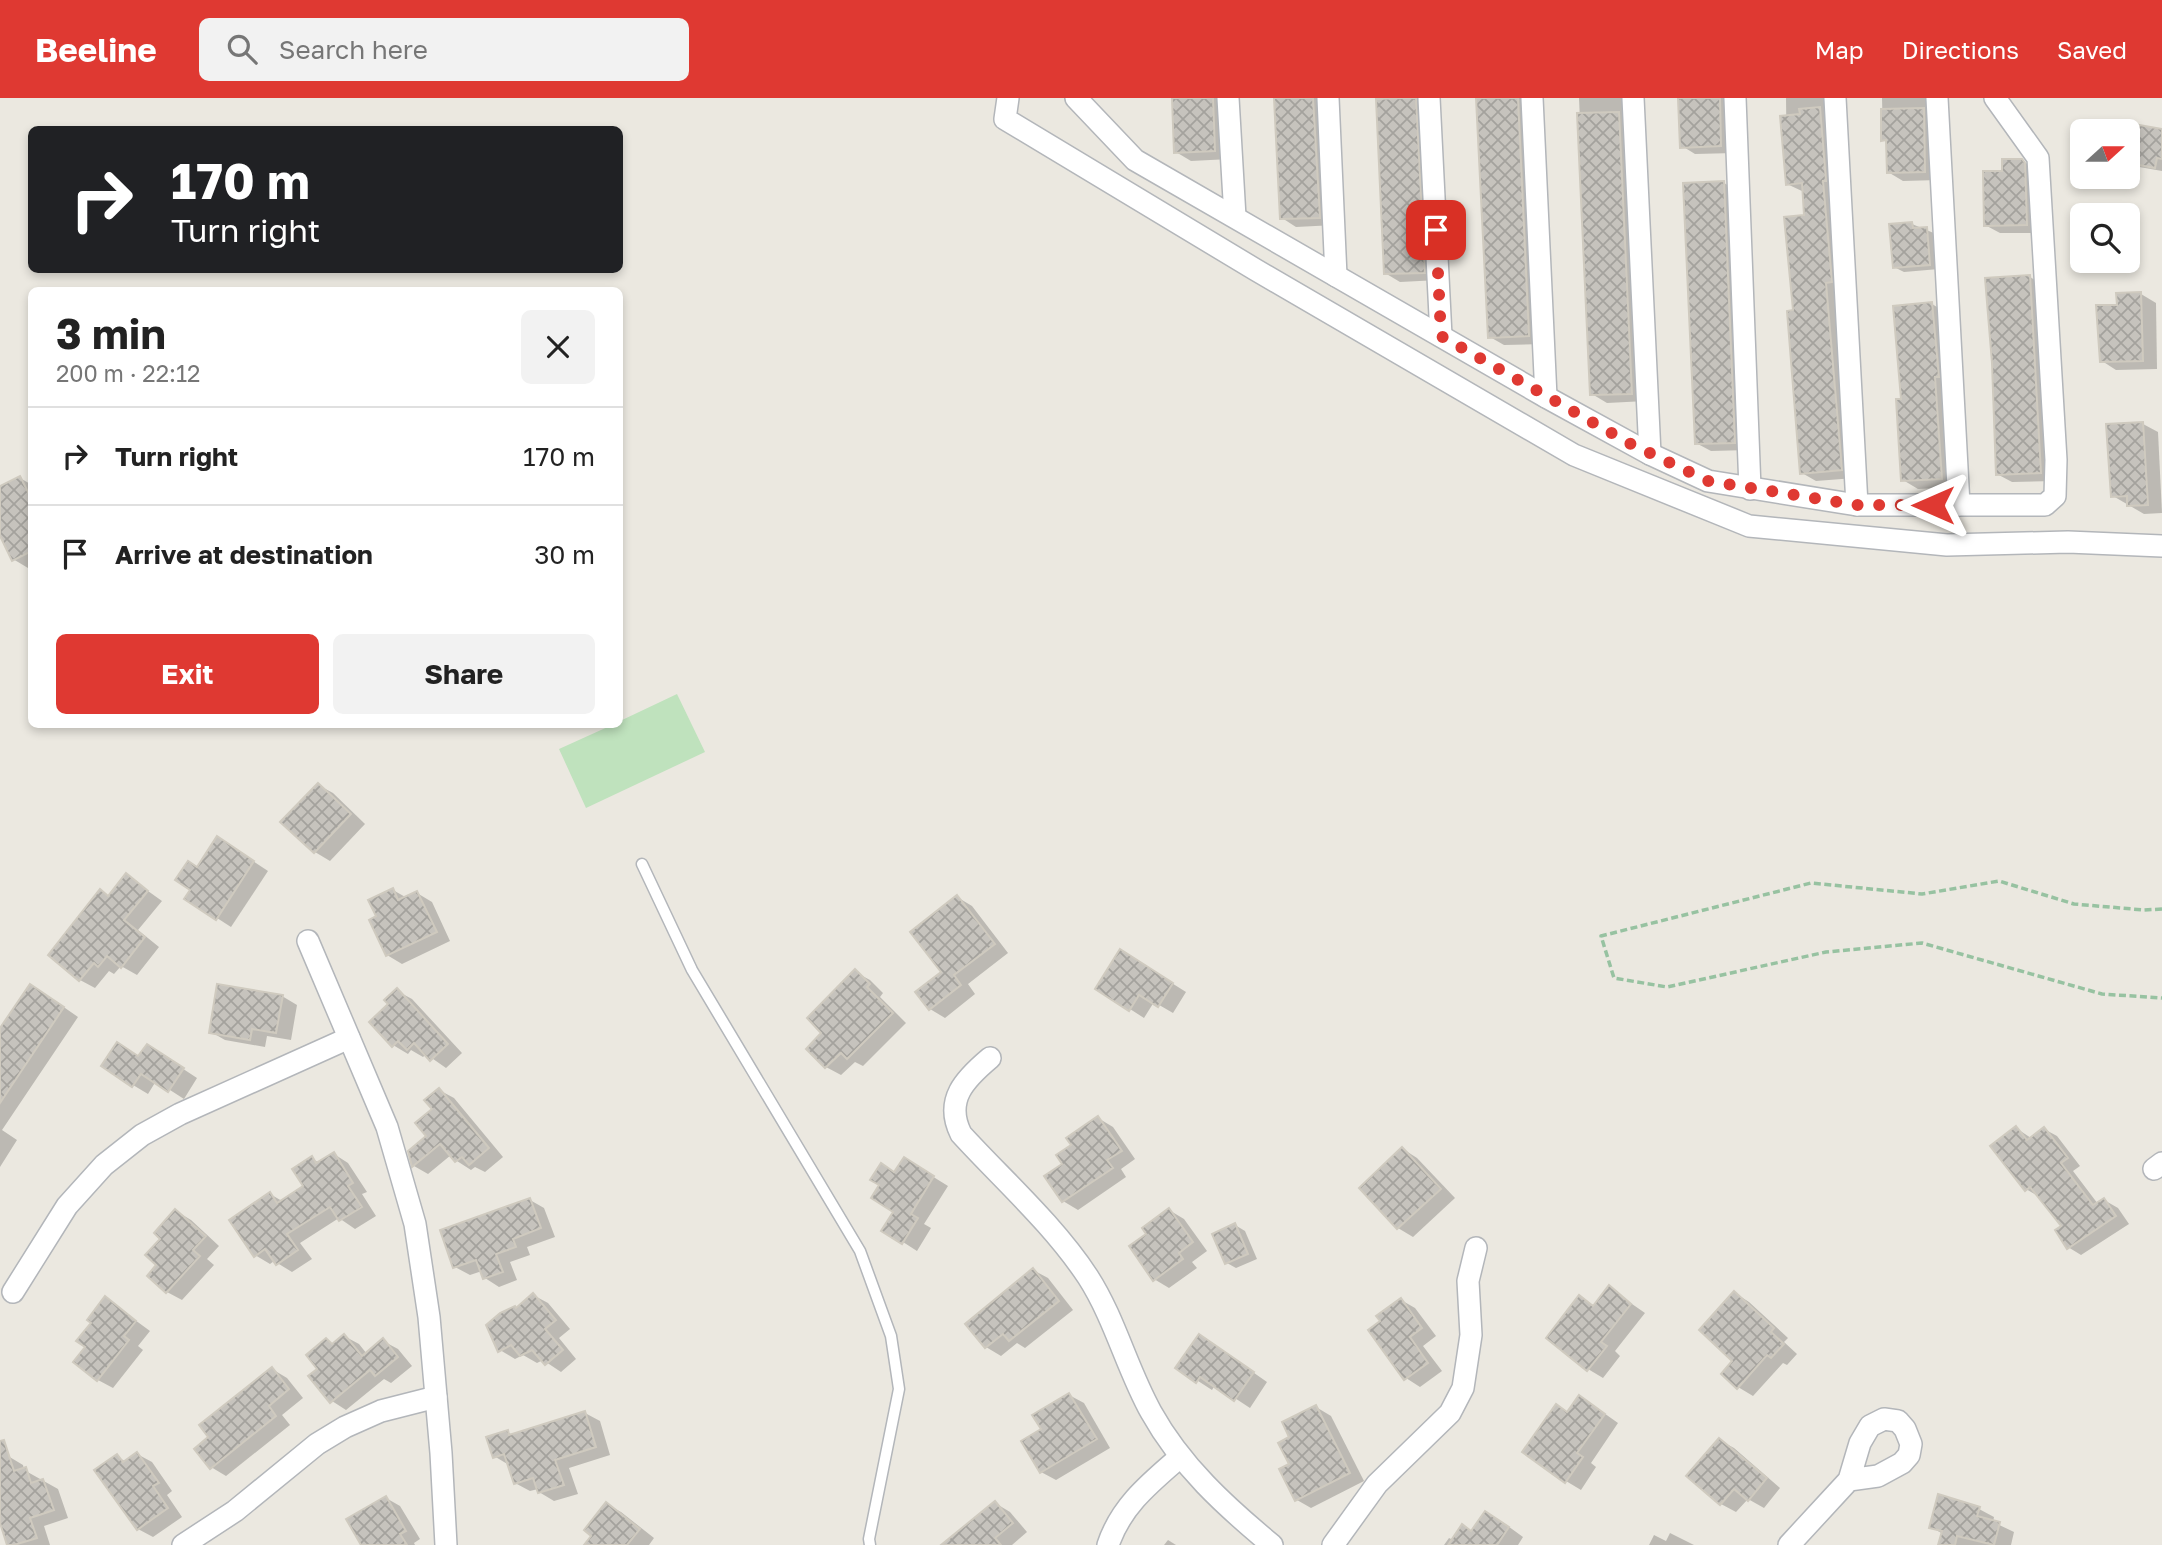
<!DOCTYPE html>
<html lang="en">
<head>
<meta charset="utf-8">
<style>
  body { margin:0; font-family:"Golos Text",sans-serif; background:#f2f2f2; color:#222; height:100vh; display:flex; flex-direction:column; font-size:26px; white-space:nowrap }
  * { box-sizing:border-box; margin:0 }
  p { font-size:23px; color:#767676 }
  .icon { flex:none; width:38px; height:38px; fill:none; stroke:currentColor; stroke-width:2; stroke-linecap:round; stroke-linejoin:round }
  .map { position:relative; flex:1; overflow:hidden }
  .sheet { position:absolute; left:28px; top:189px; width:595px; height:441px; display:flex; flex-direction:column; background:#fff; border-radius:10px; box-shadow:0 4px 10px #0003 }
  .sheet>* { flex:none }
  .hud { position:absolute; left:28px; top:28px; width:595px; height:147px; border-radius:10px; box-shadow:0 4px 10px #0003; background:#202124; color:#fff; overflow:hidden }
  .needle { width:46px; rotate:69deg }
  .buttons { position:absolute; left:2070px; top:21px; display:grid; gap:14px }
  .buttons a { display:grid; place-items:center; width:70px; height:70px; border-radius:10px; background:#fff; box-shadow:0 4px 10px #0003; font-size:35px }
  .pin { position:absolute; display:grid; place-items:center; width:60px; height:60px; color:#fff; margin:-30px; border-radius:14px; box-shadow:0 4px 10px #0006 }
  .me { position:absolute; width:77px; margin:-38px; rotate:270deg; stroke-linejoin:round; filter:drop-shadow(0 0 5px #0008) }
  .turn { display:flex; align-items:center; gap:24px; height:147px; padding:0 28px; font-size:32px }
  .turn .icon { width:91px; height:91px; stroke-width:2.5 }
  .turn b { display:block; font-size:49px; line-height:60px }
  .round { display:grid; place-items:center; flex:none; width:74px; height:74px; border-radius:10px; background:#f2f2f2 }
  .head { display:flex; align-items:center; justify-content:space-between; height:119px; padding:0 28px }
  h1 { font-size:42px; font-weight:700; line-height:52px }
  .cta { display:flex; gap:14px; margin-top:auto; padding:14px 28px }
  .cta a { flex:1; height:80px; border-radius:10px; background:#df3932; color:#fff; font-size:28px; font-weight:700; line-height:80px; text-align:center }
  .cta a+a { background:#f2f2f2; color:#222 }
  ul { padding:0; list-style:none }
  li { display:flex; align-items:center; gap:21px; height:98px; padding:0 28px; border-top:2px solid #e0e0e0 }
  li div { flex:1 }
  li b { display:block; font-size:26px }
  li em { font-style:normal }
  header { display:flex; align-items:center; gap:42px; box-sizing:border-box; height:98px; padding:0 35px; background:#df3932; color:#fff }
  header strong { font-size:33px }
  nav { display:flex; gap:38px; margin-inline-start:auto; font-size:24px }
  .search { width:490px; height:63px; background:#f2f2f2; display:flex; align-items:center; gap:18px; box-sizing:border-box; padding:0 24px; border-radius:10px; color:#767676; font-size:26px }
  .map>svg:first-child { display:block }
  .garden { fill:#bfe2bd }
  .shadow { fill:#0003 }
  .building { fill:url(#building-cross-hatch); stroke:#cfcabf; stroke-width:2 }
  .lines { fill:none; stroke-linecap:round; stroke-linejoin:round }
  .lane-casing { stroke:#b3b6ba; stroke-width:13 }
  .street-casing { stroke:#b3b6ba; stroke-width:24 }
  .path { stroke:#97c2a1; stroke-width:3.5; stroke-dasharray:7 3.5; stroke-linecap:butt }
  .lane { stroke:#fff; stroke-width:10 }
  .street { stroke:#fff; stroke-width:21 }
  .route { stroke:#df3932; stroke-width:12; stroke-dasharray:0 21.6 }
</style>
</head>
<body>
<header>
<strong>Beeline</strong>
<div class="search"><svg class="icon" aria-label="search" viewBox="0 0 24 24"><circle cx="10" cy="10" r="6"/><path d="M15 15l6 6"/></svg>Search here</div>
<nav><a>Map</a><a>Directions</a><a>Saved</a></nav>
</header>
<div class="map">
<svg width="2162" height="1447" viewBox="0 0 2162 1447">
  <defs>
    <pattern id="building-cross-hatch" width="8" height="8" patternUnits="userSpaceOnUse" patternTransform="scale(1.75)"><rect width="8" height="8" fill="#c6c3bd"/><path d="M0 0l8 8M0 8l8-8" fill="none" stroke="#a4a29d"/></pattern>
  </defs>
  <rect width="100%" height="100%" fill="#ebe8e0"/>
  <polygon class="garden" points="677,596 705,654 586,710 559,651 612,627 620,626 620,623"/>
  <g class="shadow">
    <polygon points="1174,0 1228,0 1230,61 1191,63 1176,54"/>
    <polygon points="1277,0 1327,0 1335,127 1296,129 1282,120"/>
    <polygon points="1377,0 1431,0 1439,182 1400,184 1385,175"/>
    <polygon points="1479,0 1532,0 1544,246 1504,247 1490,239"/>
    <polygon points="1579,0 1633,0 1646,303 1607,305 1592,296"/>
    <polygon points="1679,0 1732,0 1735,55 1695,56 1682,48"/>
    <polygon points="1786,0 1834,0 1855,380 1816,383 1802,375 1795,214 1806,119 1804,94 1787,86"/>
    <polygon points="1882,0 1936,0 1939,82 1903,83 1888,74 1888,44 1883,42"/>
    <polygon points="2106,23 2162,33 2162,73 2128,67 2128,33 2105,33"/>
    <polygon points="2022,63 2037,71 2041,135 2000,135 1985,127 2004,75"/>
    <polygon points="1724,85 1739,94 1749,352 1711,353 1696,345"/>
    <polygon points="1912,126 1936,136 1939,171 1904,174 1894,169"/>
    <polygon points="2030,179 2045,188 2055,383 2012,384 1997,376"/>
    <polygon points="2141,196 2156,205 2157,271 2116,272 2102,263 2119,209"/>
    <polygon points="1932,206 1947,215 1956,389 1918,391 1903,382 1903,302"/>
    <polygon points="2143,326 2158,334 2162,415 2144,416 2113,398"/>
    <polygon points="20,380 32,387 32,468 28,470 13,461 0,434 0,390"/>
    <polygon points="318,687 333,695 365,726 330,763 315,754 283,724"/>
    <polygon points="232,749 268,773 231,829 217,820 192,792 197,771"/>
    <polygon points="127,778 162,803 138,832 159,849 137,877 121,868 114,876 109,873 95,890 80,882 50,857 101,794 110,799"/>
    <polygon points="393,792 407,800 417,795 432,804 450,843 402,866 387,857 379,819"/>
    <polygon points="957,799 972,808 1008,855 968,886 975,896 945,920 930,911 943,874"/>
    <polygon points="1135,862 1186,894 1173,915 1154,904 1144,920 1130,911"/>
    <polygon points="855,874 870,882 883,895 880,899 906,925 863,968 855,964 841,977 826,969 808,951 824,935"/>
    <polygon points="397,893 412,901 462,955 446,970 426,956 423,959 411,952 408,956 393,947 391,907"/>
    <polygon points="45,896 78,919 2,1032 17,1042 0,1069 0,933"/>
    <polygon points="282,898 297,907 291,942 267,938 265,949 225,942 211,934"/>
    <polygon points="162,957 197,980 184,1001 156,983 148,996 133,987 139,960"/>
    <polygon points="439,992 454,1000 503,1059 485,1074 475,1069 471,1072 457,1063 451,1057 428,1076 414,1068 410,1054 428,1038"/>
    <polygon points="1098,1020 1113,1029 1135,1061 1121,1071 1126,1079 1078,1112 1063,1103 1064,1067 1073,1047"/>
    <polygon points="2016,1030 2031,1040 2044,1031 2057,1038 2080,1068 2073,1073 2098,1106 2104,1102 2118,1110 2129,1126 2081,1157 2068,1149 2063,1128 2041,1100 2026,1091"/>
    <polygon points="1403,1051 1417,1060 1455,1100 1413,1139 1398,1130"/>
    <polygon points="334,1056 348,1065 367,1094 362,1096 376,1118 355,1131 339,1120 300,1145 312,1161 292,1174 274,1163 270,1166 255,1157 270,1096 282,1103 306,1088 312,1061 320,1065"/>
    <polygon points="919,1070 948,1088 924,1126 931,1130 917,1153 903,1144 895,1113 881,1087 895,1075"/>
    <polygon points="530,1102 544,1110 555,1139 527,1149 530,1157 510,1164 517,1182 499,1189 485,1180 482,1173 470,1177 455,1169"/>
    <polygon points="1169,1112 1184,1121 1207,1153 1192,1164 1197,1170 1169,1190 1154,1181 1148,1136"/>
    <polygon points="176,1113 191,1122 219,1148 207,1161 214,1167 182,1202 167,1194 150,1178 159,1167 162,1141"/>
    <polygon points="1235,1127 1245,1133 1257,1161 1236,1170 1227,1165"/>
    <polygon points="1033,1172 1048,1180 1073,1212 1025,1250 1017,1245 1001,1258 986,1249"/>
    <polygon points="1609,1190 1645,1215 1615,1253 1620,1258 1603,1280 1588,1271 1580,1200 1595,1208"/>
    <polygon points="1735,1195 1749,1204 1788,1240 1784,1244 1797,1256 1787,1267 1783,1265 1753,1298 1738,1289 1735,1263"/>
    <polygon points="533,1197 548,1205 570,1231 559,1240 576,1261 561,1274 543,1262 537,1265 523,1257 515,1261 500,1252"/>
    <polygon points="105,1200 150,1233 138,1248 143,1252 113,1290 98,1282 87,1249 93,1225"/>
    <polygon points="1401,1202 1415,1210 1436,1238 1423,1248 1442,1273 1420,1289 1406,1280 1382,1224"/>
    <polygon points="344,1238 359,1246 367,1256 383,1243 398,1251 412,1268 391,1285 384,1281 346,1312 332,1303 320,1271 326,1242 333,1246"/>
    <polygon points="1214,1247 1267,1284 1250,1310 1215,1287 1212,1292 1178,1270"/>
    <polygon points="272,1271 287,1280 303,1300 282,1317 290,1327 226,1378 211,1369 211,1339"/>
    <polygon points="1069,1297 1084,1305 1110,1350 1056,1382 1041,1374 1043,1332"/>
    <polygon points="1594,1308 1618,1325 1591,1365 1596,1369 1581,1392 1566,1383 1568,1315"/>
    <polygon points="1316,1309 1331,1318 1364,1383 1311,1410 1297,1402 1291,1366 1292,1340"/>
    <polygon points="585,1315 600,1323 610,1357 569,1370 578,1396 554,1403 539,1394 538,1391 530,1393 515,1385 509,1367 494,1358 507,1334 513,1337"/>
    <polygon points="1719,1342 1734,1350 1780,1390 1764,1410 1748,1401 1736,1414 1721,1406 1689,1378"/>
    <polygon points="137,1356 152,1364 172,1393 167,1397 182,1419 153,1439 138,1431 117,1358 126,1364"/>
    <polygon points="8,1358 23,1367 24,1372 58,1391 68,1420 44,1428 50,1447 9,1447 0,1419 0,1361"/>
    <polygon points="386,1400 400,1408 420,1441 414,1445 415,1447 363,1447"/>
    <polygon points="995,1405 1010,1414 1027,1434 1012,1447 944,1447"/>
    <polygon points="606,1406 621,1414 654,1440 649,1447 586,1447 594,1437"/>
    <polygon points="1979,1411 1994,1419 1993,1424 2014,1434 2011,1447 1943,1447 1943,1436 1931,1429"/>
    <polygon points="1501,1423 1523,1439 1518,1447 1444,1447 1449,1440 1453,1442"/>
    <polygon points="1670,1435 1694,1447 1649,1447 1654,1437 1666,1443"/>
    <polygon points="1168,1442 1176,1447 1164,1447"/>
  </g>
  <g class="building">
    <polygon points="1172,0 1213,0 1215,53 1174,55"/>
    <polygon points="1274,0 1313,0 1320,120 1280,121"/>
    <polygon points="1402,0 1416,0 1425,175 1384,176 1376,1"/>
    <polygon points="1476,0 1518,0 1529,238 1488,240"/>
    <polygon points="1678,0 1720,0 1721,48 1680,50"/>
    <polygon points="1820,9 1826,83 1823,83 1832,184 1826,185 1842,372 1800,376 1787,213 1793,212 1784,119 1804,117 1802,85 1786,87 1780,18 1800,16 1799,11"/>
    <polygon points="1924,10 1925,74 1887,75 1886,42 1881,43 1881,11"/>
    <polygon points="1619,14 1632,296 1590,297 1577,15"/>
    <polygon points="2128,25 2162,31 2162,61 2157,60 2155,70 2128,65"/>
    <polygon points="2002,61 2022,61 2025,65 2027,127 1984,128 1983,73 2002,73"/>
    <polygon points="1724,83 1735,345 1695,346 1683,85"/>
    <polygon points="1912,124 1913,130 1927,129 1930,167 1893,170 1889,126"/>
    <polygon points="2030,177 2041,375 1996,377 1992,265 1985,180"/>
    <polygon points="2141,194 2143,263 2100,264 2096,207 2117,207 2116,195"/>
    <polygon points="1932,204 1939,279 1935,279 1942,381 1901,383 1896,301 1901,301 1893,208"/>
    <polygon points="2143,324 2148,407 2127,408 2127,398 2111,399 2106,326"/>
    <polygon points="20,378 32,402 32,453 12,463 0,438 0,388"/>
    <polygon points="318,685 351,716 314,755 280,724"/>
    <polygon points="217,738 254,763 216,822 184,801 190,792 175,782 188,763 197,769"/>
    <polygon points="126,775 148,793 124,822 145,839 121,870 107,858 98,869 94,865 79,883 48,857 100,791 108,798"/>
    <polygon points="393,790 398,802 417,793 437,834 386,858 369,822 376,818 368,802"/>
    <polygon points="957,797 995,846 954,877 961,887 929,912 915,894 941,874 910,834"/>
    <polygon points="1120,851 1173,885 1158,909 1139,897 1129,913 1095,891"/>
    <polygon points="855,871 870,886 867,889 893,915 847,961 841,955 825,970 806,951 821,935 807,920"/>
    <polygon points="30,886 64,909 0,1005 0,930"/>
    <polygon points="217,886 283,897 276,935 252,931 250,942 209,935"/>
    <polygon points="397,890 448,946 430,963 414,945 407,952 398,943 392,949 369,924 388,906 384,902"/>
    <polygon points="117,944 138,958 147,946 184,970 168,994 141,976 132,989 101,968"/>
    <polygon points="439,990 489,1050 469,1067 462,1059 455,1064 440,1046 412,1069 408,1053 426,1038 415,1025 432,1011 424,1002"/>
    <polygon points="1098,1018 1122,1053 1107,1062 1113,1070 1062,1104 1044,1078 1062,1066 1056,1057 1071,1047 1066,1040"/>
    <polygon points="2016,1028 2027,1042 2044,1029 2068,1060 2061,1065 2093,1107 2104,1100 2116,1118 2067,1151 2055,1132 2061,1128 2030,1089 2025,1093 1990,1048"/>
    <polygon points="1402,1049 1441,1091 1397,1131 1359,1090"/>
    <polygon points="334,1054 353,1085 348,1088 362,1109 339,1123 330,1109 287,1136 298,1152 276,1167 265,1151 254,1159 229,1122 270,1094 277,1105 303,1088 292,1071 312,1058 316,1065"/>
    <polygon points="904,1059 934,1078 911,1116 918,1120 902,1146 881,1133 893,1114 871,1100 879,1087 870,1082 881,1065 894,1074"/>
    <polygon points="530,1100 541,1130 513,1141 516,1149 496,1156 503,1174 483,1181 476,1162 453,1170 440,1132"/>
    <polygon points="1169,1110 1193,1144 1179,1155 1183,1161 1153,1183 1129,1148 1146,1136 1142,1130"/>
    <polygon points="175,1111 206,1138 193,1152 200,1158 166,1195 147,1178 156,1167 145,1157 160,1141 154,1135"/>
    <polygon points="1235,1125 1248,1156 1225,1166 1212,1136"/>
    <polygon points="1033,1170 1059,1203 1009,1243 1003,1236 985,1250 965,1226"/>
    <polygon points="1609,1187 1631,1206 1601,1244 1607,1248 1587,1273 1546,1240 1579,1197 1593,1208"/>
    <polygon points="1734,1193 1774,1230 1771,1234 1784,1246 1771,1260 1767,1257 1737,1291 1721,1276 1732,1263 1699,1232"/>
    <polygon points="533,1195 556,1222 545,1231 563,1252 545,1267 532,1252 520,1258 511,1247 498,1254 486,1227 500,1215 515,1208 516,1210"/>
    <polygon points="105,1198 136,1223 124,1238 129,1242 97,1283 73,1264 85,1249 76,1243 91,1225 87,1222"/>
    <polygon points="1401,1200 1422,1230 1410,1239 1428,1265 1404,1282 1368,1232 1380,1223 1376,1218"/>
    <polygon points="344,1236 362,1258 383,1240 398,1259 375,1278 370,1272 330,1305 308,1278 317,1271 306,1257 326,1240 332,1246"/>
    <polygon points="1199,1236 1254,1274 1234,1303 1200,1279 1196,1285 1175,1270"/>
    <polygon points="272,1269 289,1291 269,1308 276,1318 210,1371 194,1351 208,1339 199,1327"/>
    <polygon points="1069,1295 1097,1341 1040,1375 1021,1343 1041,1331 1032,1317"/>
    <polygon points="1579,1297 1605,1316 1577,1355 1583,1359 1565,1385 1522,1354 1556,1306 1567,1314"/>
    <polygon points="1316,1307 1350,1375 1295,1403 1279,1371 1289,1366 1278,1345 1289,1339 1282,1324"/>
    <polygon points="585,1313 596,1349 555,1362 564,1387 538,1395 533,1380 514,1386 504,1356 493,1360 486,1339 508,1332 509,1337"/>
    <polygon points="1719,1340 1767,1380 1748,1403 1734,1391 1720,1407 1686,1378"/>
    <polygon points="4,1342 14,1373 26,1369 31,1385 43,1381 54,1412 30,1420 37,1440 14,1447 7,1447 0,1425 0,1343"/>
    <polygon points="137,1354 159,1385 153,1388 168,1410 137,1432 94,1372 117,1356 123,1364"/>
    <polygon points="1938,1396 1980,1409 1977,1418 2000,1424 1994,1447 1957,1438 1955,1447 1938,1447 1942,1433 1929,1430"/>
    <polygon points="386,1398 406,1433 400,1436 407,1447 361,1447 346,1421"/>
    <polygon points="995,1403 1013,1425 995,1440 1001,1447 941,1447"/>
    <polygon points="606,1404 640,1431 627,1447 584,1447 591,1438 584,1432"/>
    <polygon points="1485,1413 1509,1429 1497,1447 1448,1447 1462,1426 1471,1433"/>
  </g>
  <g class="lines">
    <defs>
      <polyline id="lane" points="642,766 692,872 860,1153 891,1238 899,1291 869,1441 870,1447"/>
      <g id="street">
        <polyline points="1008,0 1005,21 1256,172 1574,357 1749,428 1947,447 2068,444 2162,448"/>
        <polyline points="1076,0 1135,62 1546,299 1650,356 1708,383 1857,407 2045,407 2055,398 2056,362 2038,60 1995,0"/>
        <polyline points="1228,0 1235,119"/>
        <polyline points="1328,0 1336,178"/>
        <polyline points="1429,0 1441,238"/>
        <polyline points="1532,0 1546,299"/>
        <polyline points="1633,0 1650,356"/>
        <polyline points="1735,0 1750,391"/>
        <polyline points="1835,0 1857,407"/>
        <polyline points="1937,0 1959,407"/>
        <polyline points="308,843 387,1029 415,1126 429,1219 441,1355 446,1447"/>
        <path d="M990,960C965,981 944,1002 961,1036C1003,1082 1053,1126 1088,1179C1115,1221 1127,1271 1151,1314C1181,1368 1225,1408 1272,1447"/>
        <polyline points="2154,1071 2162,1065"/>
        <polyline points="13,1194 67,1108 104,1067 142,1037 180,1016 349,940"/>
        <polyline points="183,1447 235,1413 317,1346 345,1329 381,1313 436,1299"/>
        <path d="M1108,1447C1121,1408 1150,1385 1180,1359"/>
        <polyline points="1333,1447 1377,1386 1450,1315 1463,1290 1471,1237 1468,1183 1476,1150"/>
        <polyline points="1789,1447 1849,1382 1878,1378 1902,1365 1909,1357 1911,1346 1905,1331 1898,1323 1884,1321 1870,1328 1860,1345 1849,1382"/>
      </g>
    </defs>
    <use href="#lane" class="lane-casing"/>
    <use href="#street" class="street-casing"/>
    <polyline class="path" points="2162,811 2144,812 2074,806 1999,783 1922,796 1811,785 1601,838 1614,880 1667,889 1826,854 1922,845 2102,896 2162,900"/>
    <use href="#lane" class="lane"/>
    <use href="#street" class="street"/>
  </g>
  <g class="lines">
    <polyline class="route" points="1436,132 1441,238 1629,345 1708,383 1857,407 1933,407"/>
  </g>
</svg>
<div class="buttons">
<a><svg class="needle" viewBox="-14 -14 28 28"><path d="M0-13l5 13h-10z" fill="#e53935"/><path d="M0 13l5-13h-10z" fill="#767676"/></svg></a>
<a><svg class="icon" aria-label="search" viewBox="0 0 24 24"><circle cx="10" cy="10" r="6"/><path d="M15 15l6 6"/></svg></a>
</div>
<div class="pin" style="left:1436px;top:132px;background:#d93025"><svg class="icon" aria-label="arrive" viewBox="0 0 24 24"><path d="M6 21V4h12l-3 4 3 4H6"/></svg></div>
<svg class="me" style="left:1933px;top:407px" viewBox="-20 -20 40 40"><path d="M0-17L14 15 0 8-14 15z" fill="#df3932" stroke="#fff" stroke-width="4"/></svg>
<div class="hud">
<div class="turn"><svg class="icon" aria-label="right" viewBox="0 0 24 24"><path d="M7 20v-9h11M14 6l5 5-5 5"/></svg><div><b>170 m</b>Turn right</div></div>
</div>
<section class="sheet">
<div class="head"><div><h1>3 min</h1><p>200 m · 22:12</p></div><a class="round"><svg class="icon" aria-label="close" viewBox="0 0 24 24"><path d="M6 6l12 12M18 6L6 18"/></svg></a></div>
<ul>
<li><svg class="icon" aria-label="right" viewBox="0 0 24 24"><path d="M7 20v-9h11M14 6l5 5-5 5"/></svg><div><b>Turn right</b></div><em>170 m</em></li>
<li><svg class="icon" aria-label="arrive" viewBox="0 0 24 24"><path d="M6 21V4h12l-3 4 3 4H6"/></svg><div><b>Arrive at destination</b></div><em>30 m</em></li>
</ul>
<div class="cta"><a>Exit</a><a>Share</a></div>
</section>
</div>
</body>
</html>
